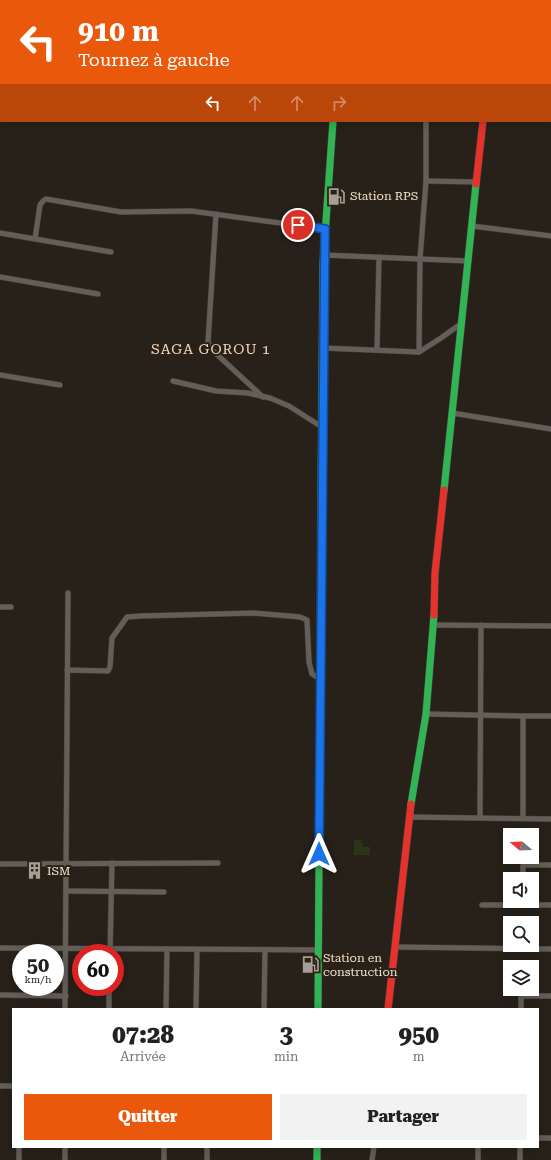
<!DOCTYPE html>
<html lang="fr">
<head>
<meta charset="utf-8">
<style>
  body { margin:0; font-family:"Roboto Serif",serif; background:#f2f2f2; color:#222; height:100vh; display:flex; flex-direction:column; font-size:15px; white-space:nowrap }
  * { box-sizing:border-box; margin:0 }
  p { font-size:13px; color:#767676 }
  .icon { flex:none; width:22px; height:22px; fill:none; stroke:currentColor; stroke-width:2; stroke-linecap:round; stroke-linejoin:round }
  .map { position:relative; flex:1; overflow:hidden }
  .details { position:absolute; left:12px; top:1008px; width:527px; height:140px; display:flex; flex-direction:column; background:#fff; border-radius:0px; box-shadow:0 2px 10px #0003 }
  .details>* { flex:none }
  .hud { position:absolute; left:0px; top:0px; width:551px; height:122px; box-shadow:0 2px 10px #0003; background:#ea580c; color:#fff; overflow:hidden }
  .needle { width:26px; rotate:289deg }
  .fabs { position:absolute; left:503px; top:828px; display:grid; gap:8px }
  .fabs a { display:grid; place-items:center; width:36px; height:36px; border-radius:0px; background:#fff; box-shadow:0 2px 10px #0003; font-size:20px }
  .speed { position:absolute; left:12px; top:944px; display:flex; gap:8px; font-size:20px; font-weight:700; text-align:center }
  .speed>* { display:grid; place-content:center; width:52px; height:52px; border-radius:50%; background:#fff; box-shadow:0 2px 10px #0003; line-height:1 }
  .speed small { font-size:10px; font-weight:400 }
  .speed .limit { border:6px solid #d22; background:#fff; color:#111 }
  .pin { position:absolute; display:grid; place-items:center; width:34px; height:34px; color:#fff; margin:-17px; border:2px solid #fff; border-radius:50%; box-shadow:0 1px 4px #0007 }
  .me { position:absolute; width:44px; margin:-22px; rotate:0deg; stroke-linejoin:round; filter:drop-shadow(0 0 3px #0008) }
  .turn { display:flex; align-items:center; gap:14px; height:84px; padding:0 12px; font-size:18px }
  .turn .icon { width:52px; height:52px; stroke-width:2.5 }
  .turn b { display:block; font-size:28px; line-height:34px }
  .lanes { display:flex; align-items:center; height:38px; padding:0 12px; background:#0003; justify-content:center; gap:20px; direction:ltr }
  .lanes .off { opacity:.35 }
  .eta { display:flex; justify-content:space-evenly; align-items:center; height:68px; text-align:center }
  .eta b { font-size:24px; font-weight:800; line-height:28px }
  .cta { display:flex; gap:8px; margin-top:auto; padding:8px 12px }
  .cta a { flex:1; height:46px; border-radius:0px; background:#ea580c; color:#fff; font-size:16px; font-weight:800; line-height:46px; text-align:center }
  .cta a+a { background:#f2f2f2; color:#222 }
  .map>svg:first-child { display:block }
  .green { fill:#2a3717 }
  .lines { fill:none; stroke-linecap:round; stroke-linejoin:round }
  .street-casing { stroke:#443e39; stroke-width:6 }
  .fast-casing { stroke:#443e39; stroke-width:8 }
  .jam-casing { stroke:#443e39; stroke-width:8 }
  .street { stroke:#645e59; stroke-width:5 }
  .fast { stroke:#30b455; stroke-width:7 }
  .jam { stroke:#e5322d; stroke-width:7 }
  .route-casing { stroke:#114b97; stroke-width:10 }
  .route { stroke:#1a73e8; stroke-width:7 }
  .labels { text-anchor:middle; dominant-baseline:central; stroke-width:4; stroke-linejoin:round; paint-order:stroke }
  .poi-label { font-size:12px; fill:#ebe3db; stroke:#2d2114; text-anchor:start }
  .quarter-label { font-size:14px; letter-spacing:1px; fill:#ebd9c9; stroke:#2d2114 }
</style>
</head>
<body>
<div class="map">
<svg width="551" height="1160" viewBox="0 0 551 1160">
  <rect width="100%" height="100%" fill="#27211a"/>
  <polygon class="green" points="354,840 361,840 361,843 363,843 363,847 370,847 370,855 354,855"/>
  <g class="lines">
    <defs>
      <g id="street">
        <polyline points="321,0 326,1"/>
        <polyline points="496,1 496,0"/>
        <polyline points="426,181 477,182"/>
        <polyline points="216,214 208,342 211,349 263,397"/>
        <polyline points="472,226 551,236"/>
        <polyline points="0,233 111,252"/>
        <polyline points="35,239 40,205 43,201 46,199 121,212 191,211 325,229"/>
        <polyline points="324,255 468,261"/>
        <polyline points="0,277 98,294"/>
        <polyline points="323,348 419,352 441,338 462,323"/>
        <polyline points="377,350 379,257"/>
        <polyline points="419,352 420,259 426,181 426,121"/>
        <polyline points="0,375 60,385"/>
        <polyline points="173,381 216,391 248,393 270,398 289,406 322,427"/>
        <polyline points="452,413 551,429"/>
        <polyline points="0,607 11,607"/>
        <polyline points="434,625 551,626"/>
        <polyline points="67,670 108,671 110,667 112,638 127,617 141,616 254,613 300,617 307,620 309,662 312,674 320,679"/>
        <polyline points="426,714 523,716 551,716"/>
        <polyline points="409,817 551,819"/>
        <polyline points="480,818 481,625"/>
        <polyline points="523,818 523,716"/>
        <polyline points="0,864 218,863"/>
        <polyline points="523,879 523,865 551,865"/>
        <polyline points="66,891 164,892"/>
        <polyline points="482,905 551,905"/>
        <polyline points="395,947 551,949"/>
        <polyline points="0,948 318,950"/>
        <polyline points="110,953 112,863"/>
        <polyline points="0,995 66,996"/>
        <polyline points="65,1009 68,593"/>
        <polyline points="109,1009 109,987"/>
        <polyline points="166,1009 167,949"/>
        <polyline points="196,1009 197,950"/>
        <polyline points="264,1009 265,950"/>
        <polyline points="521,1009 521,996 551,996"/>
        <polyline points="0,1086 13,1086"/>
        <polyline points="538,1138 551,1138"/>
        <polyline points="19,1160 19,1147"/>
        <polyline points="65,1160 65,1147"/>
        <polyline points="164,1160 164,1147"/>
        <polyline points="207,1160 207,1147"/>
        <polyline points="372,1160 374,1147"/>
        <polyline points="478,1160 478,1147"/>
        <polyline points="520,1160 520,1147"/>
      </g>
      <g id="fast">
        <polyline points="348,0 348,1"/>
        <polyline points="444,490 476,184"/>
        <polyline points="321,498 323,264 333,121"/>
        <polyline points="411,804 426,714 434,615"/>
        <polyline points="318,1009 320,720"/>
        <polyline points="317,1147 317,1160"/>
      </g>
      <g id="jam">
        <polyline points="476,184 483,121"/>
        <polyline points="434,615 435,573 444,490"/>
        <polyline points="320,720 321,498"/>
        <polyline points="388,1009 411,804"/>
      </g>
    </defs>
    <use href="#street" class="street-casing"/>
    <use href="#fast" class="fast-casing"/>
    <use href="#jam" class="jam-casing"/>
    <use href="#street" class="street"/>
    <use href="#fast" class="fast"/>
    <use href="#jam" class="jam"/>
  </g>
  <g class="lines">
    <defs>
      <polyline id="route" points="298,225 325,229 319,854"/>
    </defs>
    <use href="#route" class="route-casing"/>
    <use href="#route" class="route"/>
  </g>
  <defs>
    <symbol id="fuel-bare" viewBox="-9 -9 18 18"><path d="M-5.5-6h7V0h2V4h1.3V-2.5L3-4.5l.8-.8L6-3V5H2.5V1h-1V6h-7ZM-4.2-4.7v3.2H.2V-4.7Z" fill="#a69f97" stroke="#2d2114" stroke-width="2.5" paint-order="stroke"/></symbol>
    <symbol id="building-bare" viewBox="-9 -9 18 18"><path d="M-4-6H4V6H1V3H-1V6H-4ZM-2.5-4.3h1.7v1.8h-1.7ZM.8-4.3h1.7v1.8H.8ZM-2.5-1h1.7V.8h-1.7ZM.8-1h1.7V.8H.8Z" fill="#a69f97" stroke="#2d2114" stroke-width="2.5" paint-order="stroke"/></symbol>
  </defs>
  <g fill-rule="evenodd">
    <use href="#fuel-bare" x="324" y="184" width="25" height="25"/>
    <use href="#building-bare" x="22" y="858" width="25" height="25"/>
    <use href="#fuel-bare" x="298" y="952" width="25" height="25"/>
  </g>
  <g class="labels">
    <g class="poi-label">
      <text x="350" y="196">Station RPS</text>
      <text x="47" y="871">ISM</text>
      <text x="323" y="958">Station en<tspan x="323" dy="14">construction</tspan></text>
    </g>
    <g class="quarter-label">
      <text x="211" y="349">SAGA GOROU 1</text>
    </g>
  </g>
</svg>
<div class="fabs">
<a><svg class="needle" viewBox="-14 -14 28 28"><path d="M0-13l5 13h-10z" fill="#e53935"/><path d="M0 13l5-13h-10z" fill="#767676"/></svg></a>
<a><svg class="icon" aria-label="sound" viewBox="0 0 24 24"><path d="M4 9h4l5-4v14l-5-4H4zM17 9q2 3 0 6"/></svg></a>
<a><svg class="icon" aria-label="search" viewBox="0 0 24 24"><circle cx="10" cy="10" r="6"/><path d="M15 15l6 6"/></svg></a>
<a><svg class="icon" aria-label="layers" viewBox="0 0 24 24"><path d="M12 4l9 5-9 5-9-5zM3 14l9 5 9-5"/></svg></a>
</div>
<div class="speed"><div>50<small>km/h</small></div><div class="limit">60</div></div>
<div class="pin" style="left:298px;top:225px;background:#d93025"><svg class="icon" aria-label="arrive" viewBox="0 0 24 24"><path d="M6 21V4h12l-3 4 3 4H6"/></svg></div>
<svg class="me" style="left:319px;top:854px" viewBox="-20 -20 40 40"><path d="M0-17L14 15 0 8-14 15z" fill="#1a73e8" stroke="#fff" stroke-width="4"/></svg>
<div class="hud">
<div class="turn"><svg class="icon" aria-label="left" viewBox="0 0 24 24"><path d="M17 20v-9H6M10 6l-5 5 5 5"/></svg><div><b>910 m</b>Tournez à gauche</div></div>
<div class="lanes"><svg class="icon" aria-label="left" viewBox="0 0 24 24"><path d="M17 20v-9H6M10 6l-5 5 5 5"/></svg><svg class="icon off" aria-label="ahead" viewBox="0 0 24 24"><path d="M12 20V5M6 11l6-6 6 6"/></svg><svg class="icon off" aria-label="ahead" viewBox="0 0 24 24"><path d="M12 20V5M6 11l6-6 6 6"/></svg><svg class="icon off" aria-label="right" viewBox="0 0 24 24"><path d="M7 20v-9h11M14 6l5 5-5 5"/></svg></div>
</div>
<section class="details">
<div class="eta">
<div><b>07:28</b><p>Arrivée</p></div>
<div><b>3</b><p>min</p></div>
<div><b>950</b><p>m</p></div>
</div>
<div class="cta"><a>Quitter</a><a>Partager</a></div>
</section>
</div>
</body>
</html>
